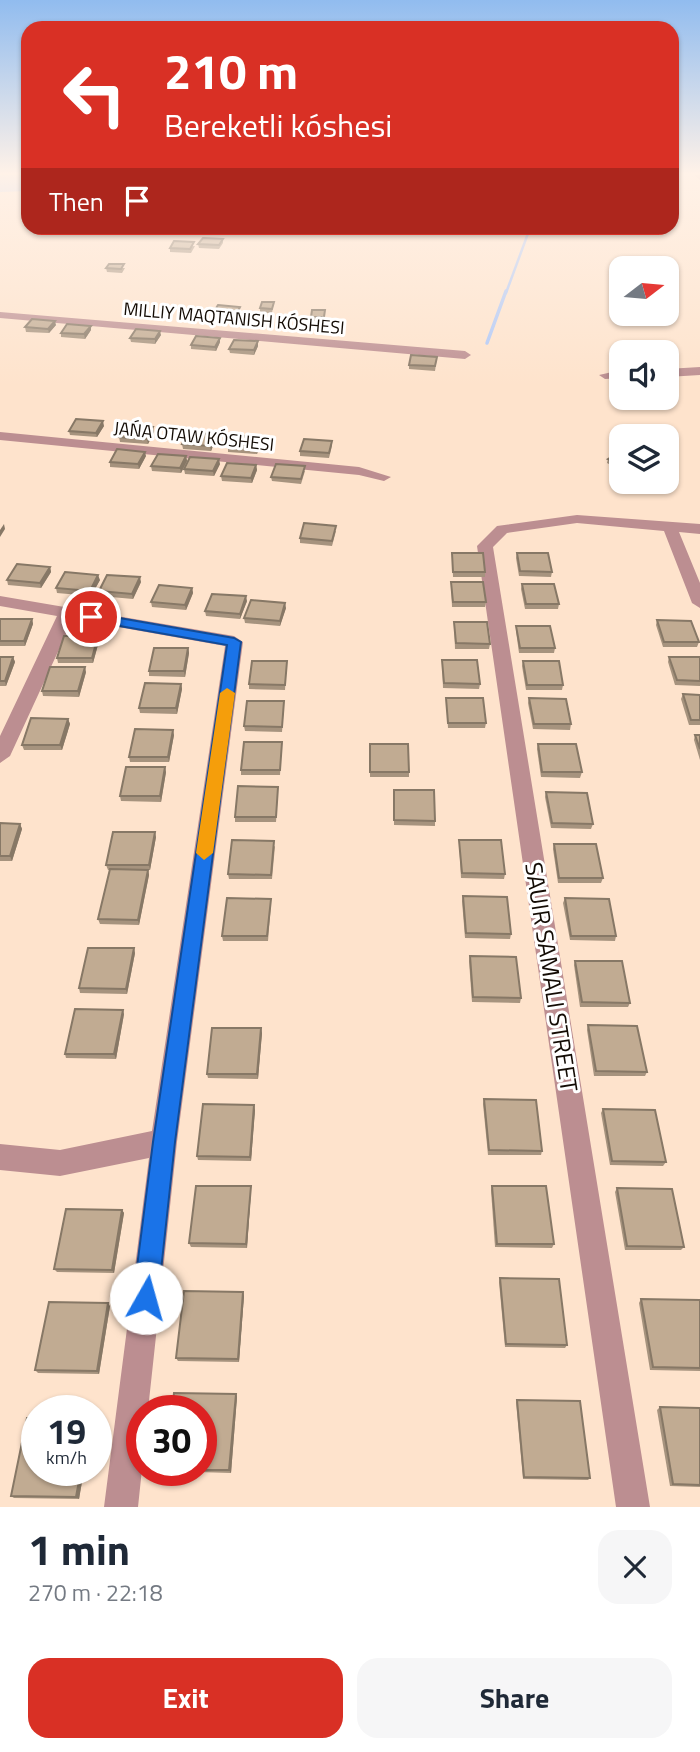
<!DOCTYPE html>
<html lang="en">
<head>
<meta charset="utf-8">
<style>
  body { margin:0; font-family:"Titillium Web",sans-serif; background:#f6f6f7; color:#1f2937; height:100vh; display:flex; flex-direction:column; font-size:26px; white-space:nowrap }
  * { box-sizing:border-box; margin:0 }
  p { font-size:23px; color:#747a83 }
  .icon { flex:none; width:38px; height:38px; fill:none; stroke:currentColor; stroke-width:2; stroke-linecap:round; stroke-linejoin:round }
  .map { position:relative; height:1507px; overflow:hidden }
  .side { display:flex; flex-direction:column; background:#fff; flex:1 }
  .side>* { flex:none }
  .hud { position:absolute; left:21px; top:21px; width:658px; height:214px; border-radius:21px; box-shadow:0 2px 5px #0004; background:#d93025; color:#fff; overflow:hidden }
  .needle { width:46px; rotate:74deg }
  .fabs { position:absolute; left:609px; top:256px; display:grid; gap:14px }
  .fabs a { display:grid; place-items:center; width:70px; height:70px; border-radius:14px; background:#fff; box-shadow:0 2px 5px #0004; font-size:35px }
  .speed { position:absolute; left:21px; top:1395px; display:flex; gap:14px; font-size:35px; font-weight:700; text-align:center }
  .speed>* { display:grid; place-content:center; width:91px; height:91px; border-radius:50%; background:#fff; box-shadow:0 2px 5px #0004; line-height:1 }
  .speed small { font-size:18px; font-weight:400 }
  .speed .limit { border:10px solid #d22; background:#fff; color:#111 }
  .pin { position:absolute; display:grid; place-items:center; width:60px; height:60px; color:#fff; margin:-30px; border:4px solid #fff; border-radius:50%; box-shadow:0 2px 7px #0007 }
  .me { position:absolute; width:77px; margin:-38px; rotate:7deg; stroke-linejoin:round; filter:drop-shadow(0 0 5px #0008) }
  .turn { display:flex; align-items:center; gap:24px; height:147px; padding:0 28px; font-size:32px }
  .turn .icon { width:91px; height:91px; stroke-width:2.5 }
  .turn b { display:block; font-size:49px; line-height:60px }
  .then { display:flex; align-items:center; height:66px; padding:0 28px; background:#0003; gap:14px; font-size:26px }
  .round { display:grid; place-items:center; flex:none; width:74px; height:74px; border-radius:21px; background:#f6f6f7 }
  .overview { display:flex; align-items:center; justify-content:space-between; height:119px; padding:0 28px }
  h1 { font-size:42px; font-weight:700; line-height:52px }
  .primary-button { display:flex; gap:14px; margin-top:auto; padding:14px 28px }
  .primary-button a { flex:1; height:80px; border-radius:21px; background:#d93025; color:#fff; font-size:28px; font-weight:700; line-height:80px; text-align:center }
  .primary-button a+a { background:#f6f6f7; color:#1f2937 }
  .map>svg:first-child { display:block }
  .water { fill:#aec8f9 }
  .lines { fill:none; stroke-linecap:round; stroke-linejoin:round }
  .stream-far1 { stroke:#aec8f9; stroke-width:2.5 }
  .stream { stroke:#aec8f9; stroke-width:3.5 }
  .minor { fill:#bc8e91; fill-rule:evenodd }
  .wall { fill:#a6937e }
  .shaded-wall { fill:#877866 }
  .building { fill:#c1ab92; stroke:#877866; stroke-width:2 }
  .route { fill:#1a73e8; stroke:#114b97; stroke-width:2 }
  .slow { fill:#f59e0b }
  .labels { text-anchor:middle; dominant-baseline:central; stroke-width:6; stroke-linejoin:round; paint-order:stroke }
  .far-street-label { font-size:18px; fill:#130b04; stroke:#fff }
  .near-street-label { font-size:24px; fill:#130b04; stroke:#fff }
</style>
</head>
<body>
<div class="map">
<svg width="700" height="1507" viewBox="0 0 700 1507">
  <rect width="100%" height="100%" fill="#fee3cc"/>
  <polygon class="water" points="0,175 28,175 28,191 0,192"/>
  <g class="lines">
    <polyline class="stream-far1" points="506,293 530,228"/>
    <polyline class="stream" points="487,343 506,291"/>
    <g class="minor">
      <polygon points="694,175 700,175 700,180"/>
      <polygon points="0,312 465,351 471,355 465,359 0,318"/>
      <polygon points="700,367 700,375 667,377 667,369"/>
      <polygon points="621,370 621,378 605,379 599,375"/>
      <polygon points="0,432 359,467 391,477 384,481 359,475 0,440"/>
      <polygon points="577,515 700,524 700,534 679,532 700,583 700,608 692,603 664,531 577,523 507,533 493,547 650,1507 616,1507 477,546 497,526"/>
      <polygon points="0,596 234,636 243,642 177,1142 148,1410 142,1410 142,1469 138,1507 104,1507 149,1158 60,1176 0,1170 0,1144 60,1150 152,1131 225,646 73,619 10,756 0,763 0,736 57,616 0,606"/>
    </g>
  </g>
  <g class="wall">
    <polygon points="223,239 223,243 219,249 199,248 198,244"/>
    <polygon points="195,246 191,253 170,252 170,248"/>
    <polygon points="106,268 125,268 122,273 107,272"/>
    <polygon points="274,302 272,313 260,313 260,308"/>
    <polygon points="241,311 237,319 213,318 213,313"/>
    <polygon points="325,314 324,321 311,321 311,317"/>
    <polygon points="56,325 49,333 26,332 25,327"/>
    <polygon points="91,330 85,339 61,337 61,333"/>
    <polygon points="161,335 155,344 131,342 130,338"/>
    <polygon points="258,341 258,346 254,355 230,353 229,349"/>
    <polygon points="220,342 216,351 191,349 191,345"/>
    <polygon points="437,357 435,371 409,369 409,365"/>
    <polygon points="667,378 672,386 670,390 667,390"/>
    <polygon points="104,426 97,437 70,435 69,431"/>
    <polygon points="154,432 148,444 120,442 119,437"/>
    <polygon points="216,434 216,439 211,451 183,449 182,444"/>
    <polygon points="332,441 332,446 329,458 300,456 300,451"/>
    <polygon points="261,442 257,454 228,452 228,447"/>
    <polygon points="621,451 621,470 607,463 608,459"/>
    <polygon points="146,456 139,469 110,467 110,462"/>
    <polygon points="186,456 187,461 181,473 152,471 151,466"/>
    <polygon points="220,464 214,476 185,474 184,469"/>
    <polygon points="256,465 257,470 252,483 222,481 221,476"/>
    <polygon points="305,471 301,484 272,481 271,477"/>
    <polygon points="336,531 332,546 300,543 300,538"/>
    <polygon points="452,553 485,572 485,577 453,577"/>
    <polygon points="517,553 552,572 551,577 519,576 516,558"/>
    <polygon points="50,567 51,572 41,588 8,585 7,580"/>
    <polygon points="100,580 91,596 57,593 56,588"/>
    <polygon points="141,582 133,599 100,596 99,591"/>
    <polygon points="451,582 486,602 485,607 452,607"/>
    <polygon points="522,584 559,604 558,609 525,609 521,589"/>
    <polygon points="192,588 193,593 186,610 152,607 151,602"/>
    <polygon points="247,601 240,619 206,616 205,611"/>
    <polygon points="286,608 280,626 245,623 244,618"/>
    <polygon points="0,619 32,619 33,624 25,646 0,646"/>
    <polygon points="657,620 699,642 697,647 663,647 656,625"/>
    <polygon points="454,622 490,644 489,649 455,649"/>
    <polygon points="516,626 555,648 554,653 519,653 516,631"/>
    <polygon points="99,641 93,663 58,663 57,658"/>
    <polygon points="188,648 189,653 185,677 149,676 149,671"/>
    <polygon points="0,657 13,657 15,662 6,686 0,686"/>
    <polygon points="669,657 700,657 700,686 675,685 668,662"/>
    <polygon points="442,660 480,684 479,689 443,688"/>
    <polygon points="287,661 285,690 249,689 249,684"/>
    <polygon points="523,661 563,685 562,690 526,690 522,666"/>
    <polygon points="86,672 79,697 43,696 42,691"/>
    <polygon points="181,684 182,689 177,714 140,713 139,708"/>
    <polygon points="683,694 700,695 700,725 689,725 681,699"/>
    <polygon points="446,698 486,723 485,728 448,728"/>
    <polygon points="529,698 571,724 570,730 533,729 528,703"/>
    <polygon points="284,706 282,732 245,731 244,726"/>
    <polygon points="68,719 70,724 62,750 24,750 22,745"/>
    <polygon points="174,735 169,762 130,762 129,757"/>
    <polygon points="695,735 700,735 700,760 694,740"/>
    <polygon points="282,742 280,775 241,775 241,770"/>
    <polygon points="370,744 409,772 409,777 370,777"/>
    <polygon points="538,744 582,772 580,778 541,777 537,749"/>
    <polygon points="166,772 161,802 121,801 120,796"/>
    <polygon points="394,790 435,821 435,826 394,825"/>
    <polygon points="278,792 276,822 235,822 235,817"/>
    <polygon points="546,792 593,824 591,829 551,828 545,797"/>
    <polygon points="0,823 20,824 22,829 12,861 0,861"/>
    <polygon points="156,837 150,870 148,870 149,875 139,925 100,924 98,919 110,870 108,870 106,865"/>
    <polygon points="459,840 505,874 504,879 461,878"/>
    <polygon points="554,844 603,878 601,883 558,883 553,849"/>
    <polygon points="275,846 272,879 229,879 228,874"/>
    <polygon points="463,896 511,934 510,939 465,938 462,901"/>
    <polygon points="565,898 616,936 615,941 570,940 563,903"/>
    <polygon points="271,904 268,941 223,941 222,936"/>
    <polygon points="135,953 127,994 80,993 79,988"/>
    <polygon points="470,956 521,998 520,1003 472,1002 469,961"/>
    <polygon points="575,961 630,1003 628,1007 580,1007 574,965"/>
    <polygon points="124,1014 116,1059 66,1058 65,1054"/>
    <polygon points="588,1025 647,1072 645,1076 594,1076 587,1030"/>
    <polygon points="262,1033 258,1079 208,1078 207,1074"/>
    <polygon points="484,1099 542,1151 541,1155 488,1155 483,1104"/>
    <polygon points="603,1109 666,1162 663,1166 610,1165 601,1113"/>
    <polygon points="255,1110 251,1161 198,1160 197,1156"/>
    <polygon points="251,1186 251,1190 247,1248 191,1247 189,1243"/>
    <polygon points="492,1186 554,1244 552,1248 495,1247 491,1190"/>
    <polygon points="617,1188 684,1247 681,1250 625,1250 615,1192"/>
    <polygon points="122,1210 124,1213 114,1273 57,1272 54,1269"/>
    <polygon points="500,1278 567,1345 565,1348 505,1347 499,1282"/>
    <polygon points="243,1292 244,1296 239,1362 178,1361 176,1358"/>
    <polygon points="641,1299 700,1300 700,1371 650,1370 639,1303"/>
    <polygon points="110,1306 99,1374 38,1373 35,1370"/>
    <polygon points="236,1394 237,1397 231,1473 166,1471 165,1470 201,1470"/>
    <polygon points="517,1400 590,1478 588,1480 523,1479 516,1402"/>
    <polygon points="660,1407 700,1408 700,1487 670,1486 657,1410"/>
    <polygon points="37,1470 84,1470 79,1499 14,1498 11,1496"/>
  </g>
  <g class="shaded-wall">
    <polygon points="55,321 56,325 49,333 48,329"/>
    <polygon points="91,326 91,330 85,339 84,334"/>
    <polygon points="160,331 161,335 155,344 155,339"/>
    <polygon points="220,338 220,342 216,351 215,347"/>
    <polygon points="258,341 258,346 254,355 254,350"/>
    <polygon points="103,421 104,426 97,437 96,433"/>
    <polygon points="153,427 154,432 148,444 147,439"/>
    <polygon points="216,434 216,439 211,451 210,446"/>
    <polygon points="261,437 261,442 257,454 256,449"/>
    <polygon points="145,452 146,456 139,469 138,464"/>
    <polygon points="186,456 187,461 181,473 180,468"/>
    <polygon points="219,459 220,464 214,476 213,471"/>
    <polygon points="256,465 257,470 252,483 251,478"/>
    <polygon points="4,524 5,529 0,537 0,530"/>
    <polygon points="50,567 51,572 41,588 40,583"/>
    <polygon points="98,575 100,580 91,596 90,591"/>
    <polygon points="140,577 141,582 133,599 132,594"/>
    <polygon points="192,588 193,593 186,610 185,605"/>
    <polygon points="246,596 247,601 240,619 240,614"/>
    <polygon points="285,603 286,608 280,626 280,621"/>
    <polygon points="32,619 33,624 25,646 24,641"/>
    <polygon points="98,636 99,641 93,663 92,658"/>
    <polygon points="188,648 189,653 185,677 184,671"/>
    <polygon points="13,657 15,662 6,686 5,681"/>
    <polygon points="85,667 86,672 79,697 78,691"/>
    <polygon points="181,684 182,689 177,714 176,708"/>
    <polygon points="68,719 70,724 62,750 60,745"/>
    <polygon points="173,730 174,735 169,762 168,757"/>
    <polygon points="165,767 166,772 161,802 160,796"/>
    <polygon points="20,824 22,829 12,861 10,856"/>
    <polygon points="155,832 156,837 150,870 149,865"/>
    <polygon points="148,870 149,875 139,925 138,920"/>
    <polygon points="134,948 135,953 127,994 126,989"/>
    <polygon points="123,1010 124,1014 116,1059 114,1054"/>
    <polygon points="261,1028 262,1033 258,1079 257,1074"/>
    <polygon points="254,1105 255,1110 251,1161 250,1157"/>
    <polygon points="251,1186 251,1190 247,1248 246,1244"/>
    <polygon points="122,1210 124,1213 114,1273 112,1270"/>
    <polygon points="243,1292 244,1296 239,1362 238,1359"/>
    <polygon points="108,1303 110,1306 99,1374 97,1371"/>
    <polygon points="236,1394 237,1397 231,1473 229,1470"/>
    <polygon points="81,1470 84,1470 79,1499 76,1497"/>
  </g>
  <g class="building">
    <polygon points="203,238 223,239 219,245 198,244"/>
    <polygon points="174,241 194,242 190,249 170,248"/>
    <polygon points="109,264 124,264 121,269 106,268"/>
    <polygon points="262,302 274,302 272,309 260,308"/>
    <polygon points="218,305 240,307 236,315 213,313"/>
    <polygon points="312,310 325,310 324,317 311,317"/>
    <polygon points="32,319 55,321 48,329 25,327"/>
    <polygon points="67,324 91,326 84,334 61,333"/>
    <polygon points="136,329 160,331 155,339 130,338"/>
    <polygon points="196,336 220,338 215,347 191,345"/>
    <polygon points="234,340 258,341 254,350 229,349"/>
    <polygon points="411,355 437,357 435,366 409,365"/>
    <polygon points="667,378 672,386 667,386"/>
    <polygon points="76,419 103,421 96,433 69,431"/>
    <polygon points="126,425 153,427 147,439 119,437"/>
    <polygon points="188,433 216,434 210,446 182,444"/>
    <polygon points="233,435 261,437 256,449 228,447"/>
    <polygon points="304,439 332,441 329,453 300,451"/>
    <polygon points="117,449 145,452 138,464 110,462"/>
    <polygon points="621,451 621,465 608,459"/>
    <polygon points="158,454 186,456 180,468 151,466"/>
    <polygon points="190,457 219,459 213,471 184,469"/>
    <polygon points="227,463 256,465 251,478 221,476"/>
    <polygon points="276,464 305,466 301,479 271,477"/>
    <polygon points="304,523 336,526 332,541 300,538"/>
    <polygon points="452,553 483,553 485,572 453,572"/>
    <polygon points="517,553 548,553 552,572 520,571"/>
    <polygon points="17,564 50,567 40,583 7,580"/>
    <polygon points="65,572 98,575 90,591 56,588"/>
    <polygon points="107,575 140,577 132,594 99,591"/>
    <polygon points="451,582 483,582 486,602 453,602"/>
    <polygon points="522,584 554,584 559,604 526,604"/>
    <polygon points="159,585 192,588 185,605 151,602"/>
    <polygon points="212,594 246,596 240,614 205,611"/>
    <polygon points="251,600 285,603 280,621 244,618"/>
    <polygon points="0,619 32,619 24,641 0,641"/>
    <polygon points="657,620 691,621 699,642 664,642"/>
    <polygon points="454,622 487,622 490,644 456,643"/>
    <polygon points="516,626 550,626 555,648 520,648"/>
    <polygon points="64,636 98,636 92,658 57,658"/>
    <polygon points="154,648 188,648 184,671 149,671"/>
    <polygon points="0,657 13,657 5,681 0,681"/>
    <polygon points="669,657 700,657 700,681 677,680"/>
    <polygon points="442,660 477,660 480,684 444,683"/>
    <polygon points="252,661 287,661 285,685 249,684"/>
    <polygon points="523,661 559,661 563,685 527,685"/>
    <polygon points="50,667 85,667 78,691 42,691"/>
    <polygon points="145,683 181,684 176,708 139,708"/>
    <polygon points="683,694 700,695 700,720 691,720"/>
    <polygon points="446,698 483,698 486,723 448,723"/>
    <polygon points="529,698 566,699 571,724 534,724"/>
    <polygon points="247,701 284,701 282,727 244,726"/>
    <polygon points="31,718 68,719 60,745 22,745"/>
    <polygon points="135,729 173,730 168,757 129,757"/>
    <polygon points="695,735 700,735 700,749"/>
    <polygon points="244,742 282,742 280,770 241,770"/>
    <polygon points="370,744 408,744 409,772 370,772"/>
    <polygon points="538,744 576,744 582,772 542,772"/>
    <polygon points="126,767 165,767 160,796 120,796"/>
    <polygon points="238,786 278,787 276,817 235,817"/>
    <polygon points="394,790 434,790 435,821 394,820"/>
    <polygon points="546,792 587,793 593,824 552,823"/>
    <polygon points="0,823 20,824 10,856 0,856"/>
    <polygon points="113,832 155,832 149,865 106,865"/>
    <polygon points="232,840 274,841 271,875 228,874"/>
    <polygon points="459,840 501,840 505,874 462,873"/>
    <polygon points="554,844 596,844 603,878 559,878"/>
    <polygon points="110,869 148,870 138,920 98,919"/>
    <polygon points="463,896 507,897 511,934 466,933"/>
    <polygon points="227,898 271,899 267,936 222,936"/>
    <polygon points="565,898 609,899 616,936 571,936"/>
    <polygon points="88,948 134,948 126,989 79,988"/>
    <polygon points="470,956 516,957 521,998 473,997"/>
    <polygon points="575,961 622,961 630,1003 582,1002"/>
    <polygon points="75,1009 123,1010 114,1054 65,1054"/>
    <polygon points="588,1025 637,1026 647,1072 596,1071"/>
    <polygon points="212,1028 261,1028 257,1074 207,1074"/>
    <polygon points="484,1099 536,1100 542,1151 489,1150"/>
    <polygon points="203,1104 254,1105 250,1157 197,1156"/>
    <polygon points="603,1109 655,1110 666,1162 612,1161"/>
    <polygon points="196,1186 251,1186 246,1244 189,1243"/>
    <polygon points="492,1186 546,1186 554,1244 497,1244"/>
    <polygon points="617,1188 672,1189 684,1247 627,1246"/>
    <polygon points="66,1209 122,1210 112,1270 54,1269"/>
    <polygon points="500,1278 559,1279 567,1345 506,1344"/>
    <polygon points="184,1291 243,1292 238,1359 176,1358"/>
    <polygon points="641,1299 700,1300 700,1368 653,1367"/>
    <polygon points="49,1302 108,1303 97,1371 35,1370"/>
    <polygon points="174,1393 236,1394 229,1470 201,1470 201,1410 172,1410"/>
    <polygon points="517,1400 580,1401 590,1478 524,1477"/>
    <polygon points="660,1407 700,1408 700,1485 673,1484"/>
    <polygon points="27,1418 37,1418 37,1470 81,1470 76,1497 11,1496"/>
  </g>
  <linearGradient id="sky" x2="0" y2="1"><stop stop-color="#91bcef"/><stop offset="0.45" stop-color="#fff2e8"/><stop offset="1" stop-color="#fff2e8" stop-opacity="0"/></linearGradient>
  <rect width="700" height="386" fill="url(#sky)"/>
  <polygon class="route" points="91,613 234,638 241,642 175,1142 158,1298 154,1307 146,1310 137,1307 133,1298 153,1142 227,645 86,620 84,617"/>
  <polygon class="slow" points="227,688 235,693 213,853 204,860 196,853 220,693"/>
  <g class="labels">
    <g class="far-street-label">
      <text transform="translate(234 318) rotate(5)">MILLIY MAQTANISH KÓSHESI</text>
      <text transform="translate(194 436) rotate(6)">JAŃA OTAW KÓSHESI</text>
    </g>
    <g class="near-street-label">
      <text transform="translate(552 977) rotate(81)">SAUIR SAMALI STREET</text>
    </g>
  </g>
</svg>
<div class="fabs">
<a><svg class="needle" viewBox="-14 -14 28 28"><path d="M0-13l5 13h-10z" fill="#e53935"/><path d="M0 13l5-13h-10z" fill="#747a83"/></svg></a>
<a><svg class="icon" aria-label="sound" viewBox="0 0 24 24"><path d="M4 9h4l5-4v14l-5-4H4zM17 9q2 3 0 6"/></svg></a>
<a><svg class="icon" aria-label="layers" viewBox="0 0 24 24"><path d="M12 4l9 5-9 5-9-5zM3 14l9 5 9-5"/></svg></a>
</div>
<div class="speed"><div>19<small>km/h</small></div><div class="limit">30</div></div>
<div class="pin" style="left:91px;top:617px;background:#d93025"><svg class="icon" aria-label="arrive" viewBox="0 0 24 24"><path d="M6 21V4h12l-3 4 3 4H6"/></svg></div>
<svg class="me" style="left:146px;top:1298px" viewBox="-20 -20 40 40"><circle r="19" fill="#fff"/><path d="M0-13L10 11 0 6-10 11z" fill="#1a73e8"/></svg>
<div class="hud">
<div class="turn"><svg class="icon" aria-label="left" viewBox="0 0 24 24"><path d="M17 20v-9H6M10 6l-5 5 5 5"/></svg><div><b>210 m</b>Bereketli kóshesi</div></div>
<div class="then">Then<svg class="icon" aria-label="arrive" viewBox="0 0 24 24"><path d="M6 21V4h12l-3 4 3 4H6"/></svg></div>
</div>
</div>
<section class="side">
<div class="overview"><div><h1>1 min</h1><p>270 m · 22:18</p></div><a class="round"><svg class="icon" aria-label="close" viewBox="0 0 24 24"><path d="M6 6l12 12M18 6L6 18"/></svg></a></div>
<div class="primary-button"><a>Exit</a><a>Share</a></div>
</section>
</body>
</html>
